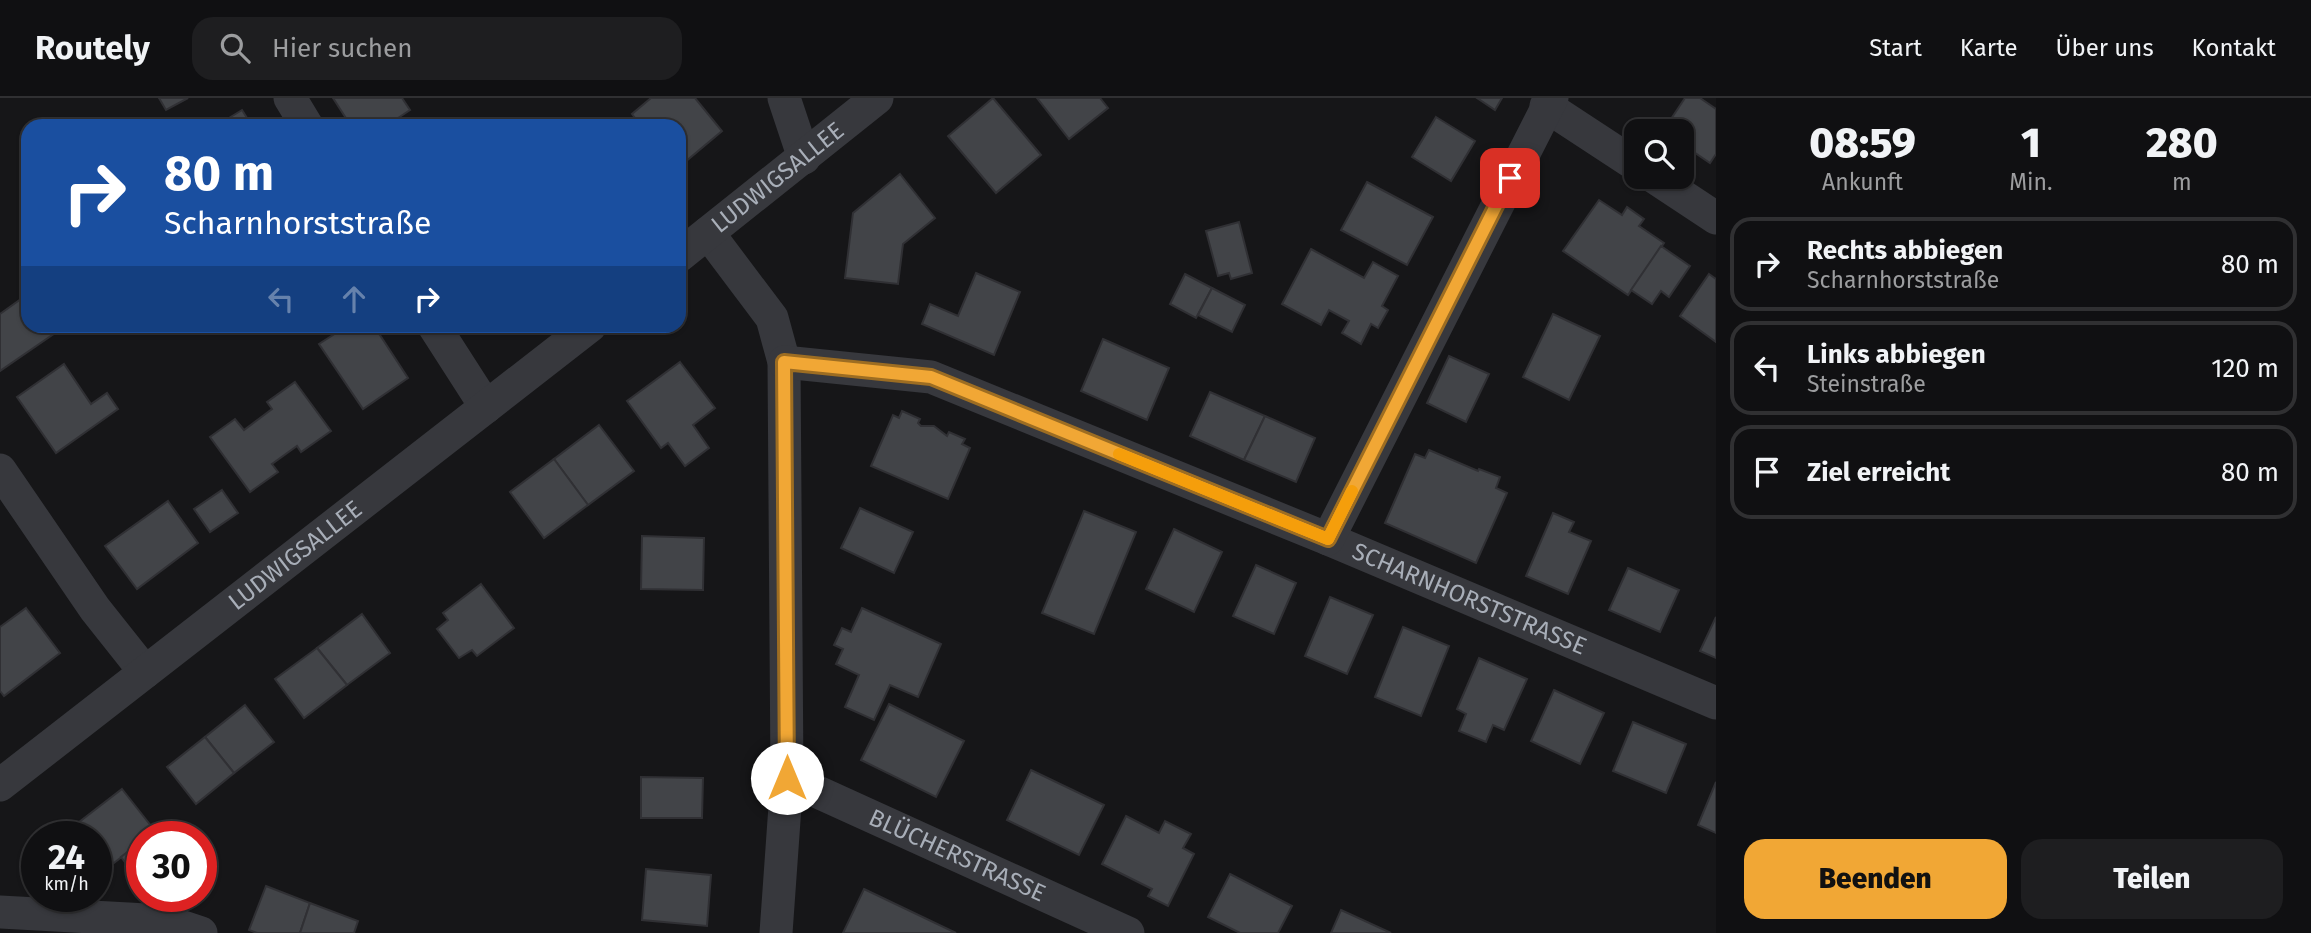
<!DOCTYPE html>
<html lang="de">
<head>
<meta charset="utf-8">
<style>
  body { margin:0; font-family:"Fira Sans",sans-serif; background:#1e1e20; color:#f1f3f6; height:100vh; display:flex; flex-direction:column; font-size:26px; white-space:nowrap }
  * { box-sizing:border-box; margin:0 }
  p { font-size:23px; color:#9c9d9f }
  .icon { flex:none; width:38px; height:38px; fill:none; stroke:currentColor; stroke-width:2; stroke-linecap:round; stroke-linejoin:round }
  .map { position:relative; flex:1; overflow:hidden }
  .side { display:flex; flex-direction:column; background:#101012; width:595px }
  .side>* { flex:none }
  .top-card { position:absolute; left:21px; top:21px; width:665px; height:214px; border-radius:21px; box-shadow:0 2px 5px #0004,0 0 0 2px #303032; background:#1a4fa0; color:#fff; overflow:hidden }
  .buttons { position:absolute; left:1624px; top:21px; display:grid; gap:14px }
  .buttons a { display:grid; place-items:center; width:70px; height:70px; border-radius:14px; background:#101012; box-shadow:0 2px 5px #0004,0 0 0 2px #303032; font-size:35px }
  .speed { position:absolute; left:21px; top:723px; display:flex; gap:14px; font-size:35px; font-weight:700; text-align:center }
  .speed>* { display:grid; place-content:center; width:91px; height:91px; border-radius:50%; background:#101012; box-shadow:0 2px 5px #0004,0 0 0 2px #303032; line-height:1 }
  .speed small { font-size:18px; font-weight:400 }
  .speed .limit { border:10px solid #d22; background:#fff; color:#111 }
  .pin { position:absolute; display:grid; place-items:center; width:60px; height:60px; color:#fff; margin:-30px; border-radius:14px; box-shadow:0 4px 10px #0006 }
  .me { position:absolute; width:77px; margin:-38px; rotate:0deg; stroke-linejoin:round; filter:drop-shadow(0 0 5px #0008) }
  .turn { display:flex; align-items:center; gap:24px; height:147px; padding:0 28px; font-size:32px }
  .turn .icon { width:91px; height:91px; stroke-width:2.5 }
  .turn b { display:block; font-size:49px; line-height:60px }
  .lanes { display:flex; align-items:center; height:66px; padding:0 28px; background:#0003; justify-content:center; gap:35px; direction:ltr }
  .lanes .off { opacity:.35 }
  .eta { display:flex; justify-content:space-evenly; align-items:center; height:119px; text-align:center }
  .eta b { font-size:42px; font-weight:800; line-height:49px }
  .button { display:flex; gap:14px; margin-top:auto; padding:14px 28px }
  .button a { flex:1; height:80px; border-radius:21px; background:#f1a735; color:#111; font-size:28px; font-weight:800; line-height:80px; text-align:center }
  .button a+a { background:#1e1e20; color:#f1f3f6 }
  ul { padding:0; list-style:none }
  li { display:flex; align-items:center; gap:21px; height:94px; margin:0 14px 10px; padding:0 14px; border:4px solid #303032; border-radius:21px }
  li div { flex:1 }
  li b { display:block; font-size:26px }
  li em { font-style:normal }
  header { display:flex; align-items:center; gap:42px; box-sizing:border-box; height:98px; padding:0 35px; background:#101012; border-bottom:2px solid #303032 }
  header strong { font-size:33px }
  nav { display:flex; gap:38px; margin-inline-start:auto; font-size:24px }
  .search { width:490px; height:63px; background:#1e1e20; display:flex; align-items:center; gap:18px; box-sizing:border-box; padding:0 24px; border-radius:21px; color:#9c9d9f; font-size:26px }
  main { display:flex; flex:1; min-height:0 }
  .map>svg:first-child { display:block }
  .building { fill:#424448; stroke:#303034; stroke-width:2 }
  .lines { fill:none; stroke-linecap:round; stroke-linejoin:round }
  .minor { stroke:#37383d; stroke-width:33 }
  .route-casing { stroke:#9d6d22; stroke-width:18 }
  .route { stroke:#f1a735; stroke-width:12 }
  .slow { stroke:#f59e0b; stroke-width:12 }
  .labels { text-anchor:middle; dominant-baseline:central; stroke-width:7; stroke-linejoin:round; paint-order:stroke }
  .street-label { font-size:24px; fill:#a8aeb8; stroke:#111113 }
</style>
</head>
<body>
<header>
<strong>Routely</strong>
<div class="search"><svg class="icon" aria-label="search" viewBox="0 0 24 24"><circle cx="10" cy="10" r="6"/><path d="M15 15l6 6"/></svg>Hier suchen</div>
<nav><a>Start</a><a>Karte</a><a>Über uns</a><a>Kontakt</a></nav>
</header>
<main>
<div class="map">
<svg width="1716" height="835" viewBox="0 0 1716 835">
  <rect width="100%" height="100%" fill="#161618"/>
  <g class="building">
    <polygon points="159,0 188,0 166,12"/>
    <polygon points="333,0 402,0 410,12 386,28 351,28"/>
    <polygon points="651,0 695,0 722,33 679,69 679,28 641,28 632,16"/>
    <polygon points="993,0 1041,57 996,95 948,38"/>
    <polygon points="1037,0 1100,0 1108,10 1069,41"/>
    <polygon points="1477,0 1502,0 1495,12"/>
    <polygon points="1685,0 1700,0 1716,11 1716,56 1710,65 1682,46 1682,33 1663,33"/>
    <polygon points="242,12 252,28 216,28"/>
    <polygon points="1436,19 1475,43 1451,83 1412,59"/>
    <polygon points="900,76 935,120 903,146 898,186 845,180 853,115"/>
    <polygon points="1367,84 1433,119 1407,167 1341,132"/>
    <polygon points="1599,102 1622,117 1627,109 1644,121 1639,128 1664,145 1628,197 1563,153"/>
    <polygon points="1239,124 1252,175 1231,181 1229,175 1218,178 1206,133"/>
    <polygon points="1661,148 1690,168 1669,199 1661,193 1652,206 1631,192"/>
    <polygon points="1311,151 1364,180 1373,164 1398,178 1382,208 1388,212 1378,230 1371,226 1361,246 1342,235 1349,223 1329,212 1321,227 1282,206"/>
    <polygon points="976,175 1020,194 994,257 922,226 930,206 958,218"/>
    <polygon points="1185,176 1212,190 1196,220 1170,206"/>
    <polygon points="1709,176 1716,181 1716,244 1680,218"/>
    <polygon points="1212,190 1245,207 1232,234 1198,217"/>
    <polygon points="28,196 28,228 54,228 58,233 0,273 0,216"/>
    <polygon points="1553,216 1600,238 1569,302 1523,279"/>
    <polygon points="347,228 374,228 408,280 363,311 319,246"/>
    <polygon points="1103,241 1169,270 1147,322 1081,293"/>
    <polygon points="1449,258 1489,276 1466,324 1427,305"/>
    <polygon points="680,264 715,310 693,327 709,350 685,368 668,345 661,350 627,303"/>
    <polygon points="64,266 91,306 107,295 118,311 56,355 17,299"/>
    <polygon points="295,284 331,333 301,354 297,348 272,366 278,374 250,394 210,339 235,321 244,332 272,311 267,304"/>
    <polygon points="1210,294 1265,318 1244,362 1190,338"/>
    <polygon points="902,313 920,321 918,325 921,328 934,328 947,338 949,334 965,341 962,346 970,350 948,401 871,368 893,317 899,320"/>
    <polygon points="1265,318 1315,340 1296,384 1244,362"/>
    <polygon points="599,327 634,373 588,407 554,361"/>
    <polygon points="1429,352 1478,373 1479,371 1500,379 1496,390 1507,395 1476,465 1385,425 1415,356 1425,360"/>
    <polygon points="554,361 588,407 544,440 510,394"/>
    <polygon points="222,392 238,415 210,434 194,411"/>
    <polygon points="168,403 198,445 137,491 105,448"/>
    <polygon points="860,410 913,434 894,475 841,450"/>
    <polygon points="1084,413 1136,434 1094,536 1042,515"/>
    <polygon points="1553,415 1574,424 1569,434 1591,443 1568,496 1526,478"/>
    <polygon points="1174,431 1222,454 1194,514 1146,491"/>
    <polygon points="642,438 704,440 703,492 641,491"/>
    <polygon points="1256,467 1296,485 1274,536 1233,518"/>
    <polygon points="1628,470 1679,492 1660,534 1609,512"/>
    <polygon points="481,486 514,530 477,558 472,552 459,560 437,531 448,522 443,515"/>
    <polygon points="1330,499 1373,517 1347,576 1305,558"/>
    <polygon points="26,510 60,555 4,598 0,593 0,529"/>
    <polygon points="862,510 941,546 918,599 890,587 874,622 845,609 859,577 836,566 843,551 834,547 842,530 851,534"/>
    <polygon points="362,516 390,555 347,587 317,550"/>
    <polygon points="1716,519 1716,560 1700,553"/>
    <polygon points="1403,529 1449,548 1421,618 1375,599"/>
    <polygon points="317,550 347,587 304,620 275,581"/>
    <polygon points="1479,560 1527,581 1504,632 1493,627 1486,644 1459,633 1466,616 1457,611"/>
    <polygon points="1554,592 1604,615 1580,666 1531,643"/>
    <polygon points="889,606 964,643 936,699 861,662"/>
    <polygon points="245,607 274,644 234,675 205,639"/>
    <polygon points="1633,624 1686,646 1666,695 1613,673"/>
    <polygon points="205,639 234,675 196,706 167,669"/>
    <polygon points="1031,672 1104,707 1079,757 1007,722"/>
    <polygon points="641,679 703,680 702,720 641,720"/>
    <polygon points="1716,684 1716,735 1698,727"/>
    <polygon points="122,691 155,733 147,738 142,738 142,743 96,779 96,738 61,738"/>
    <polygon points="1126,718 1159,735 1165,723 1191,736 1183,750 1194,756 1168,808 1148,798 1152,791 1102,766"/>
    <polygon points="142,743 142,786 121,759"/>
    <polygon points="646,771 711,777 707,828 642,822"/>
    <polygon points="1230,776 1292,808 1278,835 1240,835 1208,819"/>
    <polygon points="266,788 310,805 300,835 257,835 249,832"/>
    <polygon points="864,791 956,835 843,835"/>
    <polygon points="310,805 358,823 354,835 300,835"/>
    <polygon points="1341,812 1391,835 1331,835"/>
  </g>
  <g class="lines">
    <g class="minor">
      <polyline points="290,0 307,28"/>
      <polyline points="784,0 804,60"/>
      <polyline points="1546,8 1636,67"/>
      <polyline points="1654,79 1716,120"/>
      <polyline points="708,135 772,220 784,264 787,680 776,835"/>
      <path id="s1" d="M679,158L877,0"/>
      <polyline points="434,228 486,309"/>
      <path id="s2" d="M784,264L931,279L1328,441L1716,605"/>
      <polyline points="0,372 95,511 145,574"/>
      <polyline points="1328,441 1552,0"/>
      <path id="s3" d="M787,680L1128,835"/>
      <path id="s4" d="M0,687L590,228"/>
      <polyline points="0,814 165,823 201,835"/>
    </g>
  </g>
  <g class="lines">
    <defs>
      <polyline id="route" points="787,680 784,264 931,279 1328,441 1510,80"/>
    </defs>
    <use href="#route" class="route-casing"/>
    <use href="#route" class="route"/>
    <polyline class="slow" points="1119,356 1328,441 1352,393"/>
  </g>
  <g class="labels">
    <g class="street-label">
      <text stroke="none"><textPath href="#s1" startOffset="126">LUDWIGSALLEE</textPath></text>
      <text stroke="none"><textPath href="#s4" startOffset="374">LUDWIGSALLEE</textPath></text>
      <text stroke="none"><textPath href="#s2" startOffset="730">SCHARNHORSTSTRASSE</textPath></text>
      <text stroke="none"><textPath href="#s3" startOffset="187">BLÜCHERSTRASSE</textPath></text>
    </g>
  </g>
</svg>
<div class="buttons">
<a><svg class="icon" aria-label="search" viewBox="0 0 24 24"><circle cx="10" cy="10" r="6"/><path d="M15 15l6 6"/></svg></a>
</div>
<div class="speed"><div>24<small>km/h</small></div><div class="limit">30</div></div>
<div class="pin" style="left:1510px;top:80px;background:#d93025"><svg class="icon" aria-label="arrive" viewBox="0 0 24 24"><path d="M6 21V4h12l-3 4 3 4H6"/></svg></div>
<svg class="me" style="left:787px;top:680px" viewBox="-20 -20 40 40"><circle r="19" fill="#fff"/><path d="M0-13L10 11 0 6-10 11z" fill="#f1a735"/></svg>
<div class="top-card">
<div class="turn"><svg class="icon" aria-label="right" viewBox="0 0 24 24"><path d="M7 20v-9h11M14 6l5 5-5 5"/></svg><div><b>80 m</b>Scharnhorststraße</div></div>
<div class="lanes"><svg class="icon off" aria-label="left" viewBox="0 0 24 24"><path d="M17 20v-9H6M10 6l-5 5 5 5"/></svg><svg class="icon off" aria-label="ahead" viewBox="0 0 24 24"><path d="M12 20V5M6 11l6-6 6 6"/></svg><svg class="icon" aria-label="right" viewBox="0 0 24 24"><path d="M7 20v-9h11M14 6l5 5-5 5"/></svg></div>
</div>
</div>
<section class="side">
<div class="eta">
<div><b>08:59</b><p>Ankunft</p></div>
<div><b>1</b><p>Min.</p></div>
<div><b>280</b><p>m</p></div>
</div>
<ul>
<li><svg class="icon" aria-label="right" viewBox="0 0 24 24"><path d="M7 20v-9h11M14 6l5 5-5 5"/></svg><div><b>Rechts abbiegen</b><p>Scharnhorststraße</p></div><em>80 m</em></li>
<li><svg class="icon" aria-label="left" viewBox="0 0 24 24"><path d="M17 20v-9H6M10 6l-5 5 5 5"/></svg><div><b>Links abbiegen</b><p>Steinstraße</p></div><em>120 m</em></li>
<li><svg class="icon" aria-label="arrive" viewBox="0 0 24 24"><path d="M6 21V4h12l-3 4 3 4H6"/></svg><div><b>Ziel erreicht</b></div><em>80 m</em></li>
</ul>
<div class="button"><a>Beenden</a><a>Teilen</a></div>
</section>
</main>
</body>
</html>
